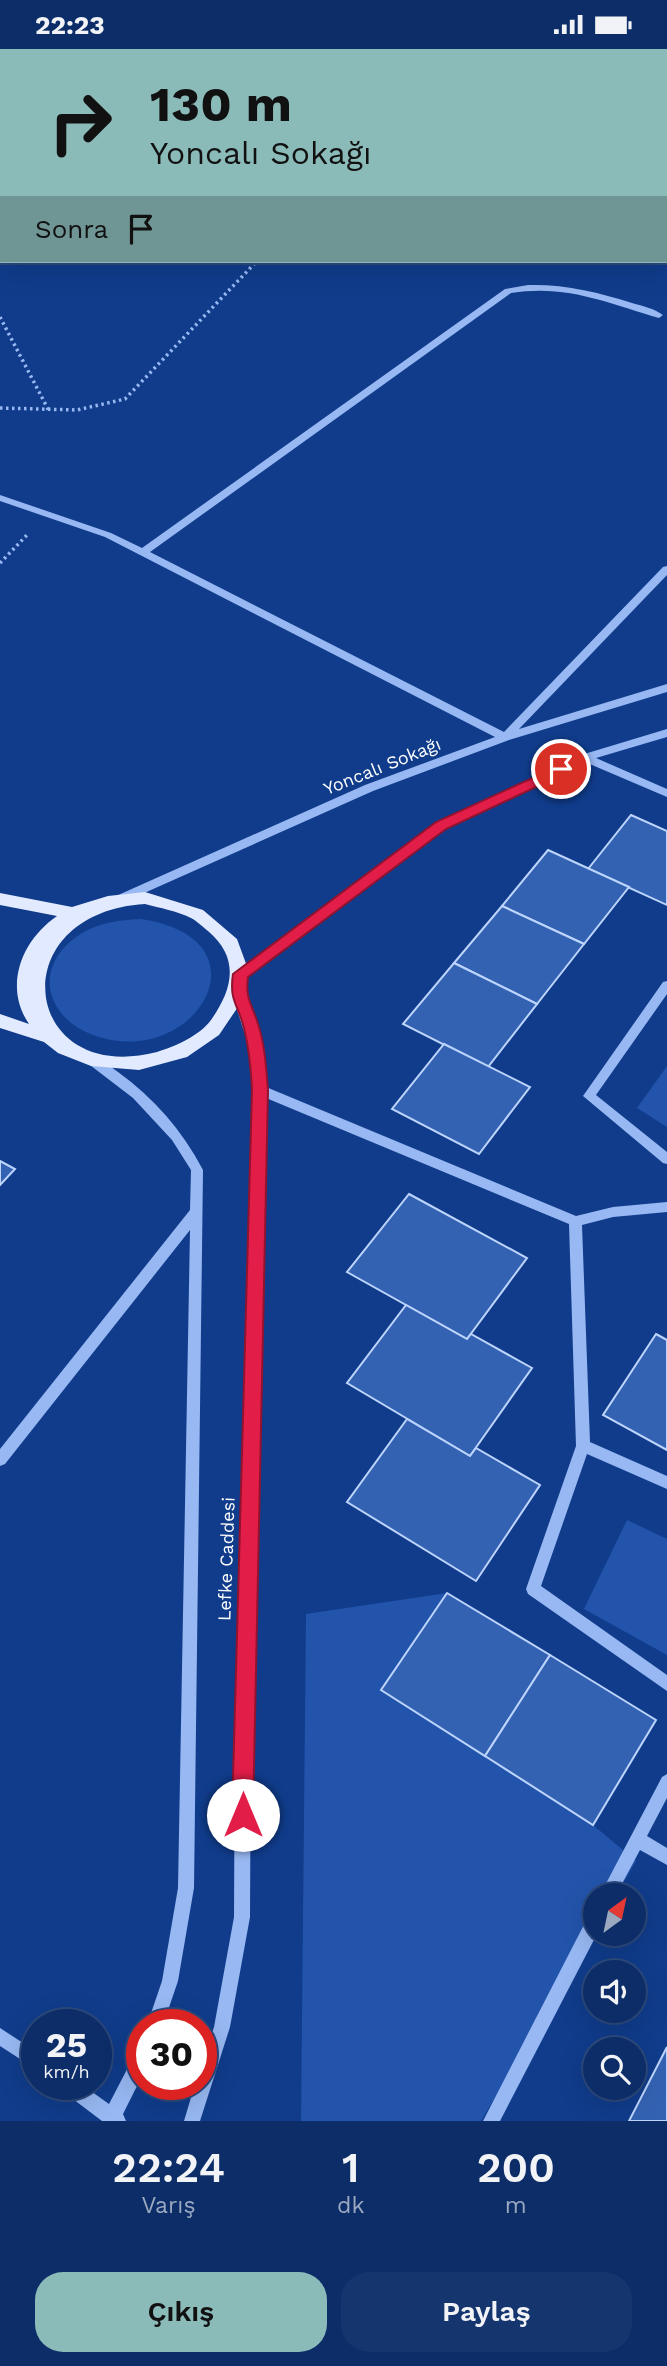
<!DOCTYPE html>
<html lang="tr">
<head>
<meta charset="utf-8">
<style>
  body { margin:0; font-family:"Work Sans",sans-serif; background:#15356e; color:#f1f3f6; height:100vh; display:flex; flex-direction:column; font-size:26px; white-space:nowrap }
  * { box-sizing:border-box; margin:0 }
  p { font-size:23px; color:#9aa8c0 }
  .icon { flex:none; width:38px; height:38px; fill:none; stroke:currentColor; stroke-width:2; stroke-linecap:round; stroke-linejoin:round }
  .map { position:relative; height:2072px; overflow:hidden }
  .drawer { display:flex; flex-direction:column; background:#0c2d68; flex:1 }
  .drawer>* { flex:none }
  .top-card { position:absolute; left:0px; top:0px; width:668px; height:214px; box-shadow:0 7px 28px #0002,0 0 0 2px #2c497c; background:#8bbbb9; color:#111; overflow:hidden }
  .needle { width:46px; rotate:33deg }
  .fabs { position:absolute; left:583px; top:1834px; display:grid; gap:14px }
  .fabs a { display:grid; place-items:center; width:63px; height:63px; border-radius:50%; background:#0c2d68; box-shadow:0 7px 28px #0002,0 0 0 2px #2c497c; font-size:35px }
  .speed { position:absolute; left:21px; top:1960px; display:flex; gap:14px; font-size:35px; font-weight:700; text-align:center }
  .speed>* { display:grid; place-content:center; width:91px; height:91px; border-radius:50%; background:#0c2d68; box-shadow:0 7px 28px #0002,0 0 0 2px #2c497c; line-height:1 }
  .speed small { font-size:18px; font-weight:400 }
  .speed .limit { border:10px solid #d22; background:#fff; color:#111 }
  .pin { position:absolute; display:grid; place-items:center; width:60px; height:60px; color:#fff; margin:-30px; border:4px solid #fff; border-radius:50%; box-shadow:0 2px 7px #0007 }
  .me { position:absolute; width:77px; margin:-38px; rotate:0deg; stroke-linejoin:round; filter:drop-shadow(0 0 5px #0008) }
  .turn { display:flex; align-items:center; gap:24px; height:147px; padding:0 35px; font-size:32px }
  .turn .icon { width:91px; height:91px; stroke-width:2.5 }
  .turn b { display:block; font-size:49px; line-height:60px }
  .then { display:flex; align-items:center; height:66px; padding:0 35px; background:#0003; gap:14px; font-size:26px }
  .eta { display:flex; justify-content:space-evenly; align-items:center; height:119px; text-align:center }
  .eta b { font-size:42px; font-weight:600; line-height:49px }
  .button { display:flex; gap:14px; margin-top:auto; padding:14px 35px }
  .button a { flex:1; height:80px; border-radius:28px; background:#8bbbb9; color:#111; font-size:28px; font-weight:600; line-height:80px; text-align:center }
  .button a+a { background:#15356e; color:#f1f3f6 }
  .status { display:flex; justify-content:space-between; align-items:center; height:49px; padding:0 35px; background:#0c2d68; direction:ltr }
  .status svg { height:19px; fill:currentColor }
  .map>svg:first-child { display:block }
  .green { fill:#2254ab }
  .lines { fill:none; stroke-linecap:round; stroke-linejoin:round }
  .stream { fill:#88b2f5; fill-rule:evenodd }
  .building { fill:#3462b3; stroke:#bdd5fd; stroke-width:2 }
  .path { stroke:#97b8f2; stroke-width:3.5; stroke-dasharray:2.5 3.5; stroke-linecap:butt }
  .minor { fill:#97b8f2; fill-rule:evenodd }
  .major { fill:#e1eaff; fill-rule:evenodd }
  .route { fill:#e11d48; stroke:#92132f; stroke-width:2 }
  .labels { text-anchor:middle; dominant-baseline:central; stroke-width:5; stroke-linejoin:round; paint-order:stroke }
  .street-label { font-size:18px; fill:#fff; stroke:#103c8b }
</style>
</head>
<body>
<div class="status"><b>22:23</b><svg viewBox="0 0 49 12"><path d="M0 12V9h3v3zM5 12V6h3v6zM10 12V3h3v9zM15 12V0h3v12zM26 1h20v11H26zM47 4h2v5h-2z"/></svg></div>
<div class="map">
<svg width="667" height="2072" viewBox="0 0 667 2072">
  <rect width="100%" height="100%" fill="#103c8b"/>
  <g class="green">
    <path d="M141,870C272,890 197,1018 99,988C53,975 30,927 71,892C91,875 116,871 141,870Z"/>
    <polygon points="667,1017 667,1078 637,1059"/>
    <polygon points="627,1471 667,1490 667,1606 584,1560"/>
    <polygon points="447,1544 381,1641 593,1776 636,1812 616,1846 595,1846 595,1881 481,2072 301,2072 306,1565"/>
  </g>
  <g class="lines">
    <g class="stream">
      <polygon points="249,0 261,0 259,2 248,2"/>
      <rect x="0" y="99" width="2" height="5"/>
    </g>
  </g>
  <g class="building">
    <polygon points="631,766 667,782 667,856 588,820"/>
    <polygon points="548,801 629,838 584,895 502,857"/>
    <polygon points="502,857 584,895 537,955 454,914"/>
    <polygon points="454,914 537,955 488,1018 403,975"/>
    <polygon points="444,995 530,1038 479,1105 392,1060"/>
    <polygon points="0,1112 15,1120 0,1136"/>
    <polygon points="409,1145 527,1209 467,1290 347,1223"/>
    <polygon points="406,1256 467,1290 471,1285 532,1319 470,1407 347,1334"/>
    <polygon points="656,1285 667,1291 667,1401 603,1366"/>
    <polygon points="407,1370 470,1407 476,1399 540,1436 476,1532 347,1453"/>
    <polygon points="447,1544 550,1606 485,1707 381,1641"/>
    <polygon points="550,1606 656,1671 593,1776 485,1707"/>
    <polygon points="667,1998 667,2072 629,2072"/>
  </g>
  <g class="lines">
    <g class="path">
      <polyline points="0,268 49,362"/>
      <polyline points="0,359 77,361 125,350 257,212"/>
      <polyline points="0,514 27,486"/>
    </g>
    <g class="minor">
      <polygon points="108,0 116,0 117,2 109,2"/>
      <polygon points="478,0 492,0 490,2 475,2"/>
      <polygon points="646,0 654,0 653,2 645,2"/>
      <path d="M528,236C564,235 598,243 632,254C643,257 655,260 663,266L659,269C607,254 567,235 511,244L150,503L504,683L663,518L667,517V526L519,680L667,635V643L509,691L373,742L124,853H116L114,850L116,847L365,736L495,688L105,488L0,452V446L111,484L142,499L505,240Z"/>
      <polygon points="667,680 667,688 596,709 667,740 667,748 585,713 445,780 245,928 237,928 235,925 237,922 437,774 581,706"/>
      <polygon points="667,932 667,945 596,1046 667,1103 667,1115 663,1114 583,1047 663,933"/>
      <path d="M238,940C255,949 264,1019 266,1038L576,1167L613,1158L667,1153V1163L613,1168L582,1176L590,1393L667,1427V1440L587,1405L541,1537L667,1626V1642L528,1545L526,1540L576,1397L569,1175L266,1049L251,1664L250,1868L230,1978L200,2072H184L195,2035H201V2017L214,1978L234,1868L235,1664L254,1041L247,992L232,945Z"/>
      <path d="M90,1005C100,1009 109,1016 118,1023C154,1049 182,1081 203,1121L194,1839L178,1932L163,1976H147L162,1932L178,1839L190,1181L5,1415L0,1417V1400L190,1161L191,1121L172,1091L133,1049L86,1013L84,1010L86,1007Z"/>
      <polygon points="667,1725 667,1749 647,1787 667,1799 667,1816 640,1801 616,1846 600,1846 662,1728"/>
      <polygon points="595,1864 595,1885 597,1885 500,2072 483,2072 589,1866"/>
      <polygon points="0,1979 37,2003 37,2021 0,1997"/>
      <polygon points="142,2001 142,2027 123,2065 126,2072 102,2072 61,2041 59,2035 81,2035 109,2055 136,2003"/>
    </g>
    <g class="major">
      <polygon points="190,0 203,0 189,2"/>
      <polygon points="300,0 314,0 299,2"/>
      <polygon points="0,74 2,74 0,81"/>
      <polygon points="0,117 2,117 0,124"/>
      <path d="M145,843L203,861L237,890L248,920L242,952L219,986L187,1008L139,1021L91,1017L58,1004L44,993L0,979V965L29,975C3,937 22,891 57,867L0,856V844L72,858L108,847ZM145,855C160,859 177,862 191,869C197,872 203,878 208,882C240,909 233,940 211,971C199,987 176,997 157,1003C21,1038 0,864 145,855Z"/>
    </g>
  </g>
  <path class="route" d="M561,716L568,720L566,724L446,780L248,928C245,950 252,955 258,975C265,996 266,1018 268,1041L253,1766L250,1773L243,1776L235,1773L232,1766L252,1041C251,1019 249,1000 244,979C238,955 229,952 233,925L436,773Z"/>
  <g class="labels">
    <g class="street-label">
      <text transform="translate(382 717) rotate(-22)">Yoncalı Sokağı</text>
      <text transform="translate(226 1510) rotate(-88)">Lefke Caddesi</text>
    </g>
  </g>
</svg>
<div class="fabs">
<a><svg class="needle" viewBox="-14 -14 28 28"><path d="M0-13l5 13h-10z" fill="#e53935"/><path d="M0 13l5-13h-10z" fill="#9aa8c0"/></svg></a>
<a><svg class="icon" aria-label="sound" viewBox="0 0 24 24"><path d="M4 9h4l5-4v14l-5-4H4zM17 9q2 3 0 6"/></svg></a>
<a><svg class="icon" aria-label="search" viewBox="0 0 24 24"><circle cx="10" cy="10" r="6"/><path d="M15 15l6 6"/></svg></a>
</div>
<div class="speed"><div>25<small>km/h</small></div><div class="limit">30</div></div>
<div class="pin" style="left:561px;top:720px;background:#d93025"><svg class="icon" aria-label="arrive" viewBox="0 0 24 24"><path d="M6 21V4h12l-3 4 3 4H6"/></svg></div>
<svg class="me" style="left:243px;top:1766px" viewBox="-20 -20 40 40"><circle r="19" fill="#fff"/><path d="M0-13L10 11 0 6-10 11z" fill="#e11d48"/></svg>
<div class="top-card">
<div class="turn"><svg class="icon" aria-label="right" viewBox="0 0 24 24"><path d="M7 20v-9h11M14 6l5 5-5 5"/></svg><div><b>130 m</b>Yoncalı Sokağı</div></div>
<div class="then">Sonra<svg class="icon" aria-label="arrive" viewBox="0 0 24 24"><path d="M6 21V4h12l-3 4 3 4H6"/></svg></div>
</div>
</div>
<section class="drawer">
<div class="eta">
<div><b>22:24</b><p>Varış</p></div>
<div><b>1</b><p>dk</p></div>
<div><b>200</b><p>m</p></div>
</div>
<div class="button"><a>Çıkış</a><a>Paylaş</a></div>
</section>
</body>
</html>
